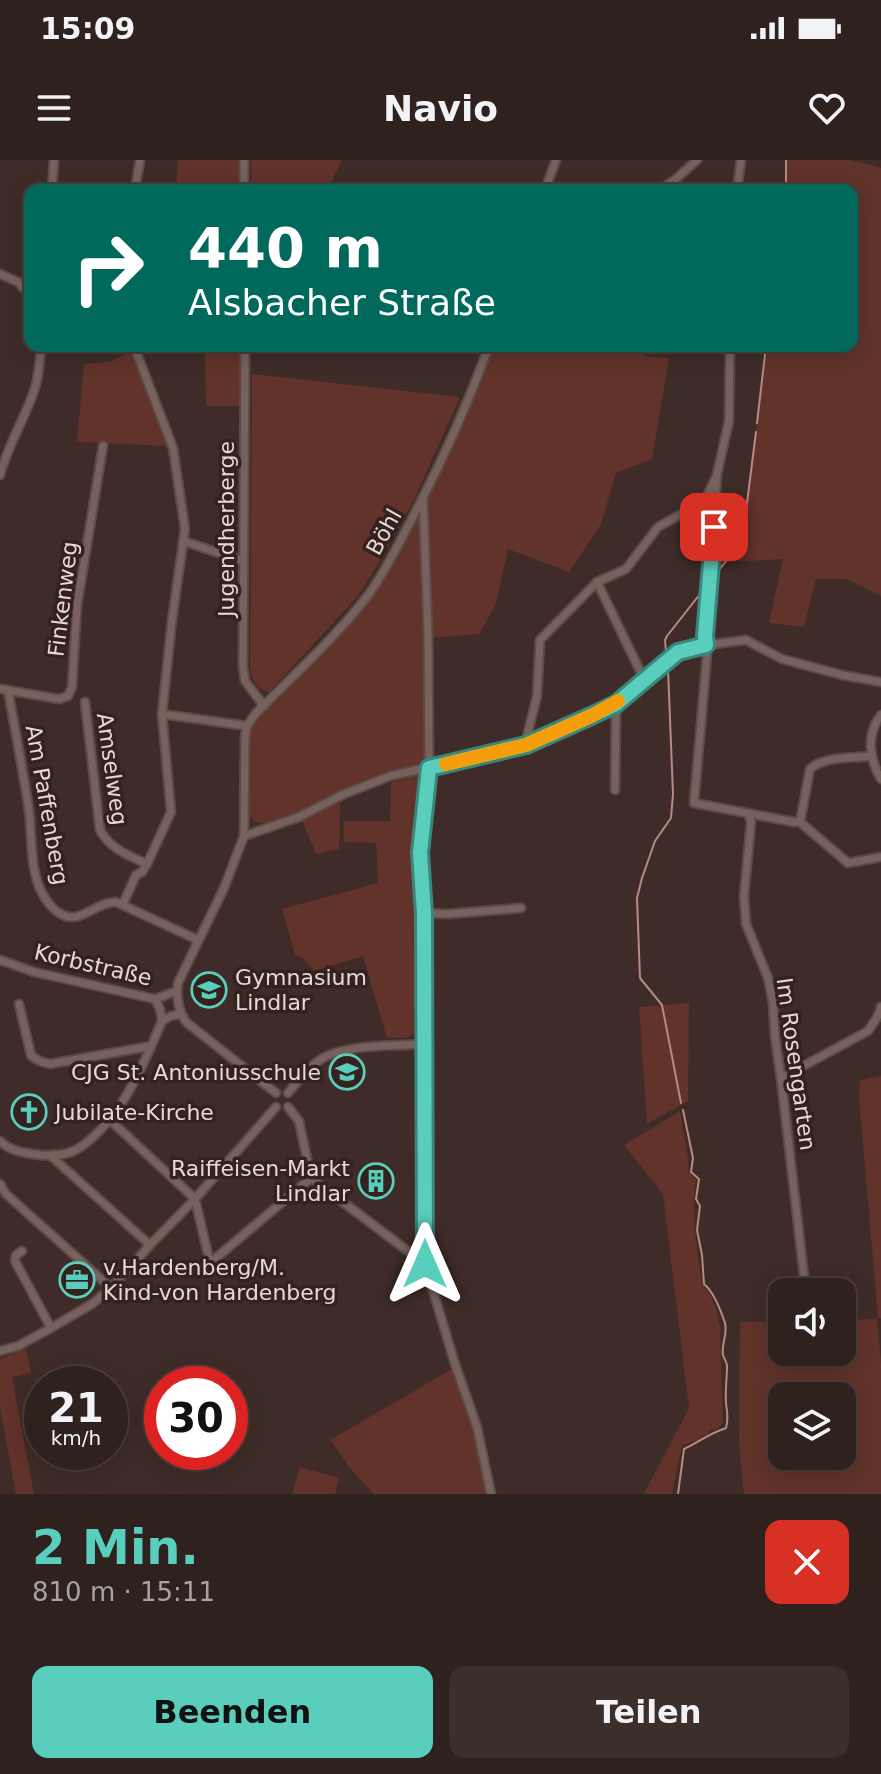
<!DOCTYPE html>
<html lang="de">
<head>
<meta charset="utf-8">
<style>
  body { margin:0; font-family:"DejaVu Sans",sans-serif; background:#3b2e2b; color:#f1f3f6; height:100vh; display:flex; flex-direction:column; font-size:30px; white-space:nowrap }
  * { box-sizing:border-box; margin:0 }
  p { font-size:26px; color:#a7a3a4 }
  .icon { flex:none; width:44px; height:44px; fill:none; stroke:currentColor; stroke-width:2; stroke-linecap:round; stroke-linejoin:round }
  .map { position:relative; height:1334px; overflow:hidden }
  .sheet { display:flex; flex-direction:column; background:#2f211e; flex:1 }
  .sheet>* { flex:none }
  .hud { position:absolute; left:24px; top:24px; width:834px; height:168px; border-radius:16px; box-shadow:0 4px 20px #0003,0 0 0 2px #4a3e3c; background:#00695c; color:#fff; overflow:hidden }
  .controls { position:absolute; left:768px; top:1118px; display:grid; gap:16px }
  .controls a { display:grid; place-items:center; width:88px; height:88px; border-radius:16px; background:#2f211e; box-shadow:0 4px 20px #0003,0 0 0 2px #4a3e3c; font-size:40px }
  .speed { position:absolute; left:24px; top:1206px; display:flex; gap:16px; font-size:40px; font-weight:700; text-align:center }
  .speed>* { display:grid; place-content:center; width:104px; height:104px; border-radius:50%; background:#2f211e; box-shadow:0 4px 20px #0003,0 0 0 2px #4a3e3c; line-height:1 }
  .speed small { font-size:20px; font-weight:400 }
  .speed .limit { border:12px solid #d22; background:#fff; color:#111 }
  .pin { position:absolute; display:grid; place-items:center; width:68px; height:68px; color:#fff; margin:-34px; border-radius:16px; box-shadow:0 4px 12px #0006 }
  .me { position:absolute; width:88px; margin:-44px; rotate:0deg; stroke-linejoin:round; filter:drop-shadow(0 0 6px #0008) }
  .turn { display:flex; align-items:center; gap:28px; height:168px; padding:0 32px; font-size:36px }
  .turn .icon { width:104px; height:104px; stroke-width:2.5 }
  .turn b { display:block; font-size:56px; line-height:68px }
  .round { display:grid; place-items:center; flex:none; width:84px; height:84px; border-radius:16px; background:#3b2e2b }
  .head { display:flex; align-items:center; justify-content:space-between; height:136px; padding:0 32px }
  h1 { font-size:48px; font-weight:700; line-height:60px; color:#5acebd }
  .button { display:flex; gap:16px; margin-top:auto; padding:16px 32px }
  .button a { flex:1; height:92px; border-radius:16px; background:#5acebd; color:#111; font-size:32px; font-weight:700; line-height:92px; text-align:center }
  .button a+a { background:#3b2e2b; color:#f1f3f6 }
  .status { display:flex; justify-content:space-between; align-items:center; height:56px; padding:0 40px; background:#2f211e; direction:ltr }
  .status svg { height:22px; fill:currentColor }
  header { display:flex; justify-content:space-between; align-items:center; height:104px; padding:0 32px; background:#2f211e; font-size:36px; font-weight:700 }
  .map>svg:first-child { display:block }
  .green { fill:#61332a; fill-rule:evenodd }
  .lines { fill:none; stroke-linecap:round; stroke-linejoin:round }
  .stream { stroke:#b68a82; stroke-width:2 }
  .street-casing { stroke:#5b4b47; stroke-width:11 }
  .street { stroke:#78615d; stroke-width:7 }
  .route-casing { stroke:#3a867b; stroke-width:20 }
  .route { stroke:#5acebd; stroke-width:14 }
  .slow { stroke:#f59e0b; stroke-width:14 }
  .labels { text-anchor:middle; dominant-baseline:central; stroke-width:7; stroke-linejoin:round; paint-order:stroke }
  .street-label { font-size:22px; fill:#e5d8d6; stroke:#35221e }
  .poi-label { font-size:22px; fill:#e5d8d6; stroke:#35221e; text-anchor:start }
</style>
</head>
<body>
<div class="status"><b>15:09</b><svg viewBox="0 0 49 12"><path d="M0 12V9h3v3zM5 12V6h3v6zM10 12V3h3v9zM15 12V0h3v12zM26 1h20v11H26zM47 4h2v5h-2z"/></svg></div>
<header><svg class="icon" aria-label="menu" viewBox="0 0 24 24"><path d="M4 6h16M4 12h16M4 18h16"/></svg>Navio<svg class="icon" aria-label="heart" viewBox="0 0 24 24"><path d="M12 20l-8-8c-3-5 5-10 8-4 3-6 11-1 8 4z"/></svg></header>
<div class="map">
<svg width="881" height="1334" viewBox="0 0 881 1334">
  <rect width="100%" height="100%" fill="#3f2c28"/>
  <g class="green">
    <polygon points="178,0 240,0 240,30 176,30"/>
    <polygon points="251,0 342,0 327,30 251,30"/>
    <polygon points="786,0 850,0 881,8 881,436 847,419 816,419 804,467 769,463 783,399 729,402 715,411 742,374 767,186 852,186 852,30 785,30"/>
    <polygon points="205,186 241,186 241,246 206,246"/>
    <polygon points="492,186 644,186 643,196 669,198 652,299 616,313 601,364 569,412 508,389 496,444 479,474 431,478 426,341"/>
    <polygon points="131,191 168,286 77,282 84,204 110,202"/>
    <path d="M252,214L460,237L414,340L384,394L359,435L270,531L267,532C253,526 251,517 250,503Z"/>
    <path d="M417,356L421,360L427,529L426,599L424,603L355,625L300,651L271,663L264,664L254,661L249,655L248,649C248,619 240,576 261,553L350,462Z"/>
    <path d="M416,615L419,616L423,623L415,694L418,765L419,868C412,881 399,877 387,878L363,796L314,811L303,798L295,795L282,749L378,723L376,683L344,682V661H390L391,622Z"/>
    <polygon points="340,641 339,689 316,694 302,660"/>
    <polygon points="689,843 688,941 647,964 639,847"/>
    <polygon points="881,916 881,1158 878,1158 859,936 860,920"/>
    <path d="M680,951L688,998L689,1013L696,1019C691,1054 697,1089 702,1124C713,1135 717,1151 720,1166L723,1262L718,1269L711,1270L699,1280L682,1285L672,1334H644L689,1248L663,1034L624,985Z"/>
    <path d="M877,1159L881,1202V1334H744L739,1282L740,1162L782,1161V1192H842V1160ZM782,1236H842V1296H782Z"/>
    <polygon points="26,1189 31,1213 12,1217 34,1334 16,1334 0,1247 0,1199"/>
    <polygon points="452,1209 455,1211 478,1283 488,1334 374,1334 347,1305 347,1303 330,1280"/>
    <polygon points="300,1307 339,1318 335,1334 292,1334"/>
  </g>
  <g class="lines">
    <g class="stream">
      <polyline points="786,30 786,0"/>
      <polyline points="757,263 766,186"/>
      <polyline points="716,414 733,392 743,375 756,272"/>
      <polyline points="666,492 665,480 667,476 704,429"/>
      <polyline points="668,509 673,634 671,658 655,681 642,718 637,738 640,818 662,845 681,943"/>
      <path d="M678,1334L684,1289C699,1282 710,1273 726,1268C729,1258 727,1253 726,1243C725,1233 727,1217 727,1206C727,1202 724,1199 723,1195C721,1184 728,1174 725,1163C721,1151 714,1132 704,1124L702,1095L697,1070L700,1046L696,1039L699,1019L691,1012L693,998L683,950"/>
    </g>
    <defs>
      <g id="street">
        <polyline points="244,0 244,30"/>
        <polyline points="52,30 54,0"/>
        <polyline points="135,30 140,0"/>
        <polyline points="545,30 556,0"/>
        <polyline points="660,30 676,19 697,0"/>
        <polyline points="737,30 741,0"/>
        <polyline points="0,114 18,122 30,136"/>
        <polyline points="134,186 173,288 185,369 172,460 162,554"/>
        <polyline points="245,186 243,507 245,521 264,546"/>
        <polyline points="730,186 729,261 717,314 705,476 707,495 694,643 794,662 800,662"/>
        <path d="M0,315C8,285 24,260 34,231C39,217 40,201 41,186"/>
        <polyline points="423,338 428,472 429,608 420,693 424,753 425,1104 455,1204 477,1267 491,1334"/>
        <polyline points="183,381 243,401"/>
        <polyline points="597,422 644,519"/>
        <polyline points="0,529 59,539 68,536 72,527 77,446 103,286"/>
        <path d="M8,530C15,570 23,610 29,651C32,676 30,706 40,729C45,740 54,752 65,756C82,762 97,742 116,742L198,780"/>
        <path d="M85,542L100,670C110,689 128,695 147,704"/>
        <path d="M881,555C866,574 869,599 881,619"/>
        <polyline points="526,585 528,572 537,536 540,480 597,422 626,409 658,367 694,347 707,336 715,319"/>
        <path d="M872,596C853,598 824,596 810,609L800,662L848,703L881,697"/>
        <polyline points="615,630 616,544"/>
        <polyline points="748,653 751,662 744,736 746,764 768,818 773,843 775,877 781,918 804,1116"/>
        <polyline points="244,676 299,657 342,635 390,616 526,585 616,544 678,492 706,485 746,480 782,499 842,515 881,522"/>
        <polyline points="123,744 136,715 142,712 147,704 171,652 162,554 247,566"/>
        <polyline points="424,753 447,754 521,748"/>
        <polyline points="0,800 34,812 155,839 177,831"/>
        <polyline points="155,839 160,849 162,861"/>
        <path d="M19,844L31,895C37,901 42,902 50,904L151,886"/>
        <polyline points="781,918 868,871 878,856 881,847"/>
        <path d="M276,933L186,862C178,850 176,837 178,823L224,728L244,676L245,577L247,566L256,553C293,516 333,480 366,438C382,417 394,393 406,370C438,311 466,249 489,186"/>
        <path d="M288,933C300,919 312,902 329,895C358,884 393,886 423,884"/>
        <polyline points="288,947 299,961 311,1018 425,1104"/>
        <polyline points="110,960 195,1039 210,1103 311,1018"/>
        <path d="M0,981C11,992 26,993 40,995C54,996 71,995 82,986C122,957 143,906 162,861L171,856L180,854"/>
        <polyline points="51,996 150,1085"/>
        <polyline points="0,1024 6,1034 111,1128"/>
        <polyline points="22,1091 16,1095 15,1101 51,1168"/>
        <polyline points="0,1191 18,1186 51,1168 92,1144 111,1128 150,1085 195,1039 276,947"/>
      </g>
    </defs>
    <use href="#street" class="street-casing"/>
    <use href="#street" class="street"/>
  </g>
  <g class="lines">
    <defs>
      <polyline id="route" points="425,1104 424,753 420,693 429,608 526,585 591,556 616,544 678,492 706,485 705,476 714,367"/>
    </defs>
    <use href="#route" class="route-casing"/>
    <use href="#route" class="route"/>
    <polyline class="slow" points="446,604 526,585 591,556 618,541"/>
  </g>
  <defs>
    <symbol id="school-ring" viewBox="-11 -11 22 22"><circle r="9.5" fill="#35221e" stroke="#5acebd" stroke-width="1.5"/><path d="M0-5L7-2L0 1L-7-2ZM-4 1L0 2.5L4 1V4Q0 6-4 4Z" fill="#5acebd"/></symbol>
    <symbol id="church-ring" viewBox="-11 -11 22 22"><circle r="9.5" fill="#35221e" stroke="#5acebd" stroke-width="1.5"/><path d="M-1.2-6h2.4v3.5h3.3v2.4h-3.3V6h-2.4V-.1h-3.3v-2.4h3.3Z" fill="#5acebd"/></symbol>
    <symbol id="building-ring" viewBox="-11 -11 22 22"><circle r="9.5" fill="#35221e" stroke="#5acebd" stroke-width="1.5"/><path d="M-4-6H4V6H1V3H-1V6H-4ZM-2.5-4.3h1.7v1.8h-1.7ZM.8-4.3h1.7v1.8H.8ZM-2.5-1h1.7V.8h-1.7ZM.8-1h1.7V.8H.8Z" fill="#5acebd"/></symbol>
    <symbol id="office-ring" viewBox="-11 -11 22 22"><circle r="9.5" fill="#35221e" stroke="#5acebd" stroke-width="1.5"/><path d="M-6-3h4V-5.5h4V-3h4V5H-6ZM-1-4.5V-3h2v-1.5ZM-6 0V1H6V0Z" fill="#5acebd"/></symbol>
  </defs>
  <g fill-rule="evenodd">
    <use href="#school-ring" x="189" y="810" width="40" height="40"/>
    <use href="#school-ring" x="327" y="892" width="40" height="40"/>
    <use href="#church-ring" x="9" y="932" width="40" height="40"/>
    <use href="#building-ring" x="356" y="1001" width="40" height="40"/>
    <use href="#office-ring" x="57" y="1100" width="40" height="40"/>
  </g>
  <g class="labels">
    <g class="street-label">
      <text transform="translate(226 369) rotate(-90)">Jugendherberge</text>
      <text transform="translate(384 372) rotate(-61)">Böhl</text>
      <text transform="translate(63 439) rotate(-83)">Finkenweg</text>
      <text transform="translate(112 609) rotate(82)">Amselweg</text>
      <text transform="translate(47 645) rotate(80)">Am Paffenberg</text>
      <text transform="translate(93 805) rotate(13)">Korbstraße</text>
      <text transform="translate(796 904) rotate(82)">Im Rosengarten</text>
    </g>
    <g class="poi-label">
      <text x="235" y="817">Gymnasium<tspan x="235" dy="25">Lindlar</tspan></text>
      <text x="321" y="912" text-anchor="end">CJG St. Antoniusschule</text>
      <text x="55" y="952">Jubilate-Kirche</text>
      <text x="350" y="1008" text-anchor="end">Raiffeisen-Markt<tspan x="350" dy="25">Lindlar</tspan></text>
      <text x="103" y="1107">v.Hardenberg/M.<tspan x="103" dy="25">Kind-von Hardenberg</tspan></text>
    </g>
  </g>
</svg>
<div class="controls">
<a><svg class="icon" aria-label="sound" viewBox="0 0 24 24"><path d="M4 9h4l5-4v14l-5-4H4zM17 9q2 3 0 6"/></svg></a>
<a><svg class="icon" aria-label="layers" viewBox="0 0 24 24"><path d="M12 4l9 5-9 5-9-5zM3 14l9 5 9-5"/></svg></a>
</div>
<div class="speed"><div>21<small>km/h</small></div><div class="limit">30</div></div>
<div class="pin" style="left:714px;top:367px;background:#d93025"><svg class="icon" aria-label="arrive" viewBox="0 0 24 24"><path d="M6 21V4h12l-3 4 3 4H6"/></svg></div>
<svg class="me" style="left:425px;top:1104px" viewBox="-20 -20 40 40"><path d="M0-17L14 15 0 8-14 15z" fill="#5acebd" stroke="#fff" stroke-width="4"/></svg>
<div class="hud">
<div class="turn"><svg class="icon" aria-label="right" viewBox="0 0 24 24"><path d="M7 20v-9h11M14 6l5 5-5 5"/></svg><div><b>440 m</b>Alsbacher Straße</div></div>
</div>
</div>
<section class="sheet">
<div class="head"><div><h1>2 Min.</h1><p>810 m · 15:11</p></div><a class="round" style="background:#d93025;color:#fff"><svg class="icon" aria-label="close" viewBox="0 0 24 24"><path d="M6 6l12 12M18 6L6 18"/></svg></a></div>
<div class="button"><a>Beenden</a><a>Teilen</a></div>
</section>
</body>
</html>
